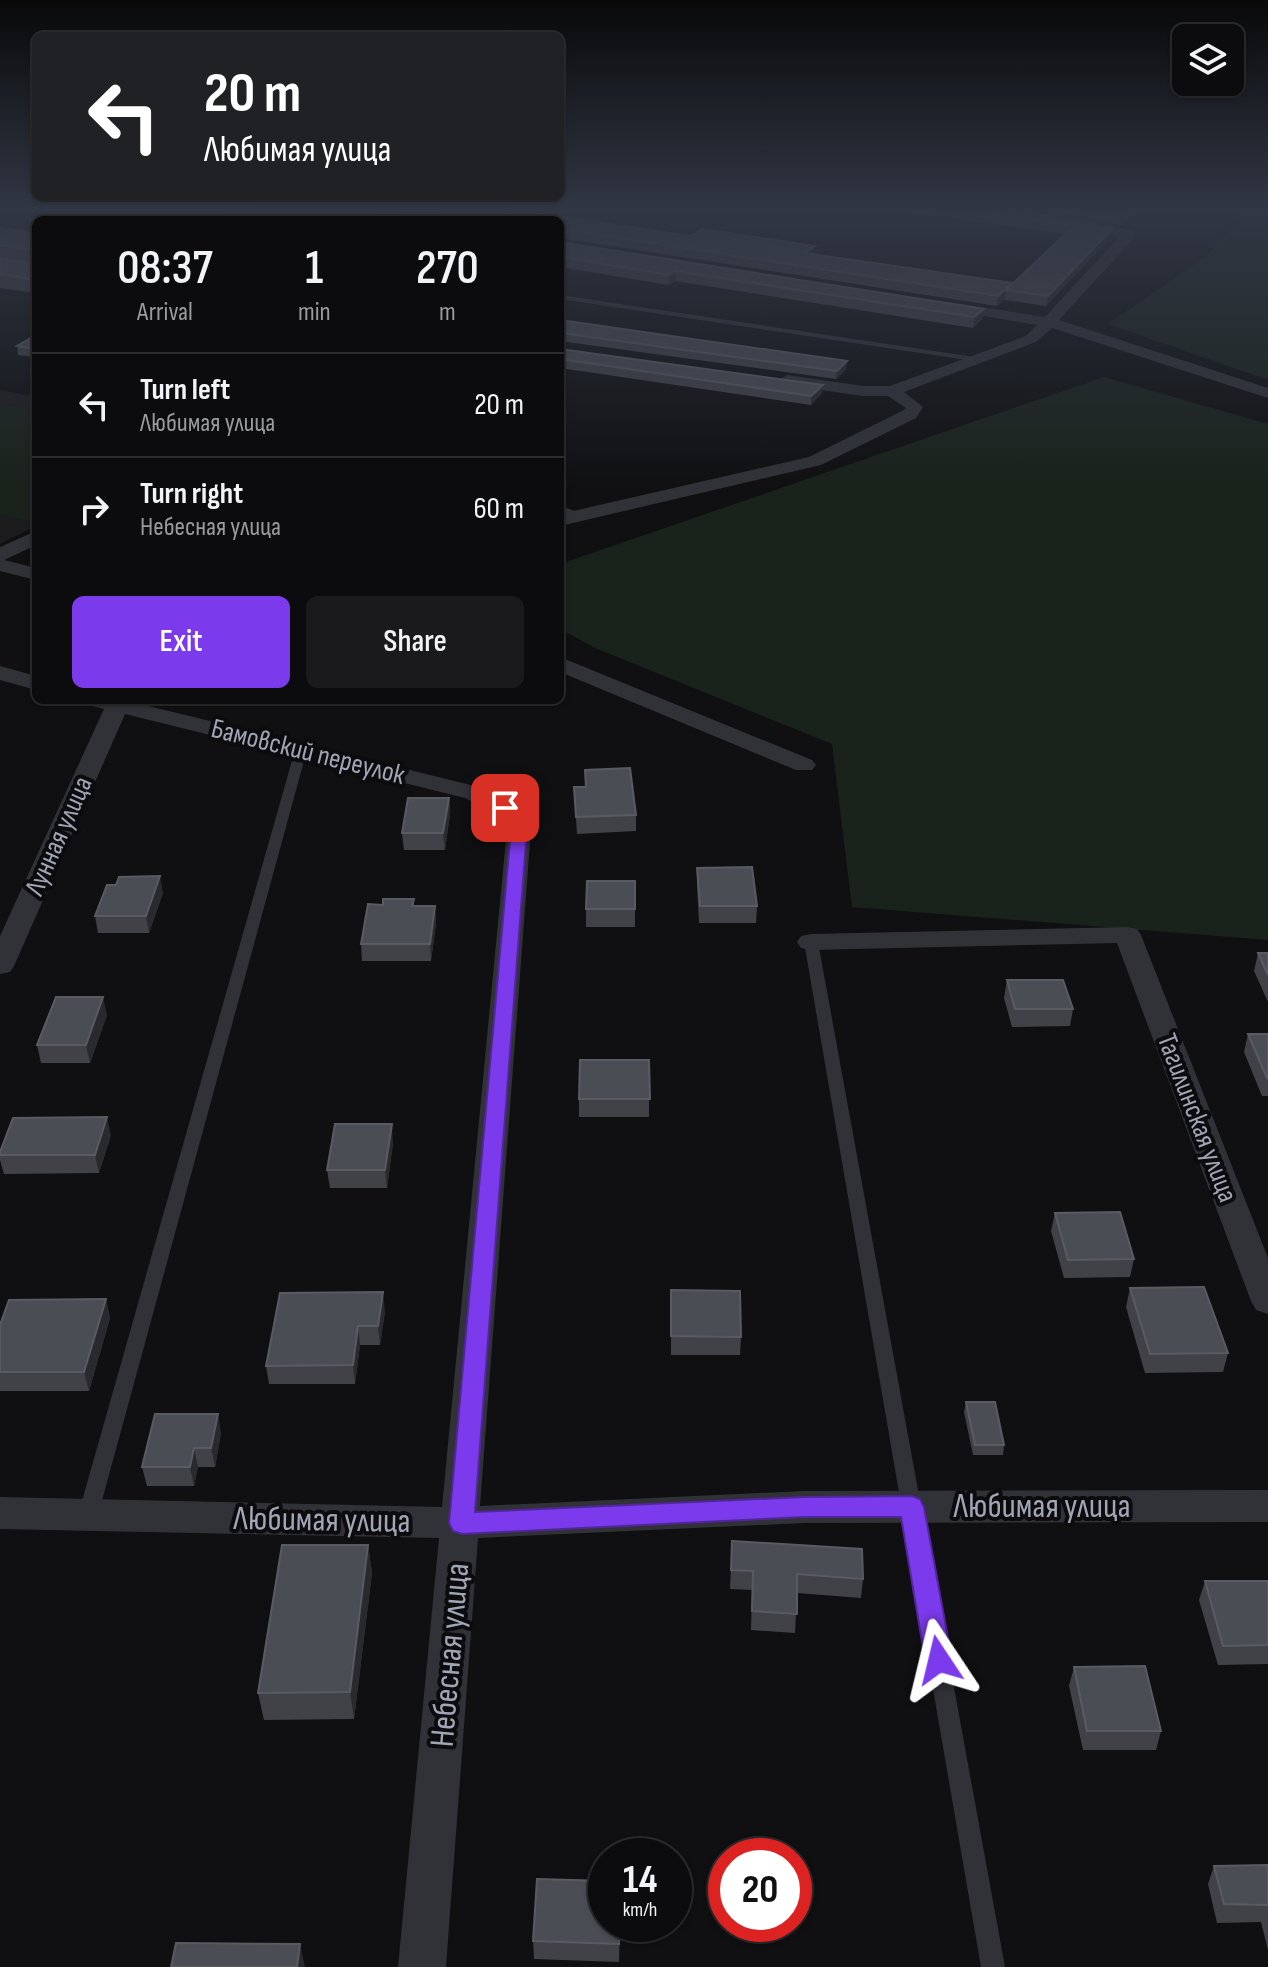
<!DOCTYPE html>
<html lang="en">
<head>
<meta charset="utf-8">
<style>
  body { margin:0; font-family:"Sofia Sans Condensed",sans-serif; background:#1a1a1c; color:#f1f3f6; height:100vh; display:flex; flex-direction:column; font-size:30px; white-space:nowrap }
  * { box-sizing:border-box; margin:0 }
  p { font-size:26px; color:#9a9b9e }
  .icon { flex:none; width:44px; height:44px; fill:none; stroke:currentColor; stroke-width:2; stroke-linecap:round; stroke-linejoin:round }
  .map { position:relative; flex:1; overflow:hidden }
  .side { position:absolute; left:32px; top:216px; width:532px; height:488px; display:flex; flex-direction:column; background:#0c0c0e; border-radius:12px; box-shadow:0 2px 6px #0004,0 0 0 2px #2c2c2e }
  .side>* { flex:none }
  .guide { position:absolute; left:32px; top:32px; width:532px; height:168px; border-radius:12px; box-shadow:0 2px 6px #0004,0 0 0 2px #2c2c2e; background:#202124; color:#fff; overflow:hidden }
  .buttons { position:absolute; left:1172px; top:24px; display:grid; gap:16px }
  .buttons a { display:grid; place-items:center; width:72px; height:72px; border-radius:12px; background:#0c0c0e; box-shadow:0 2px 6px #0004,0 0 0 2px #2c2c2e; font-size:40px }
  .speed { position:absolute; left:588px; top:1838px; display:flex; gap:16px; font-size:40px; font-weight:700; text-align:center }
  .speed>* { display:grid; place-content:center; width:104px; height:104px; border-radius:50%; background:#0c0c0e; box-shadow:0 2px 6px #0004,0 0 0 2px #2c2c2e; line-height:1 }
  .speed small { font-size:20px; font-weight:400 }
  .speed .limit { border:12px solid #d22; background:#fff; color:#111 }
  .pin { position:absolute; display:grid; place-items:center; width:68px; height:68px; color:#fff; margin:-34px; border-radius:16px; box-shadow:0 4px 12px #0006 }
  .me { position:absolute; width:88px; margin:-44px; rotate:350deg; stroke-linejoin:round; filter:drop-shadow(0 0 6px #0008) }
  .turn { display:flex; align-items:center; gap:28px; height:168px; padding:0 40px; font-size:36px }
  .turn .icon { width:104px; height:104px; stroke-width:2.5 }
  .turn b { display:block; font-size:56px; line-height:68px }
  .eta { display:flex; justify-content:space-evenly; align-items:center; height:136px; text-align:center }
  .eta b { font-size:48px; font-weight:600; line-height:56px }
  .cta { display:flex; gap:16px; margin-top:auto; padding:16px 40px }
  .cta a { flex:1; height:92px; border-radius:12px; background:#7c3aed; color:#fff; font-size:32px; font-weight:600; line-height:92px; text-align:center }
  .cta a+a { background:#1a1a1c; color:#f1f3f6 }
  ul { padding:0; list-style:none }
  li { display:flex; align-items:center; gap:24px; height:104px; padding:0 40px; border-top:2px solid #2c2c2e }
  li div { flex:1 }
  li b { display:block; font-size:30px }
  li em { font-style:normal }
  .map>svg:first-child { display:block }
  .built { fill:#1c1c1f }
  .green { fill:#1a221c }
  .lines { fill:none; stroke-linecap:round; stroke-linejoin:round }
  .service { fill:#313238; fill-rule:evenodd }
  .minor { fill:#313238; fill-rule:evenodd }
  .wall { fill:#414248 }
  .shaded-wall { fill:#292a2e }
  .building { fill:#4b4d54; stroke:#595b63; stroke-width:2 }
  .route { fill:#7c3aed; stroke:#51269a; stroke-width:2 }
  .labels { text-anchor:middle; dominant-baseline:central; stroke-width:8; stroke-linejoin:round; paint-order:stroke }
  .street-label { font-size:28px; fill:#a0a6b5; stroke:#0c0b0d }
  .near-street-label { font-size:34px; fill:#a0a6b5; stroke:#0c0b0d }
</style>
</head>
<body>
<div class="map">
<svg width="1268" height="1967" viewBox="0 0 1268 1967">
  <rect width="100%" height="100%" fill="#101012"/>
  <polygon class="built" points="0,390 36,397 36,526 0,544"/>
  <g class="green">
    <polygon points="1246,212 1268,212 1268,380 1108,324 1208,255"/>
    <polygon points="1104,377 1268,424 1268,940 852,907 832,744 595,648 560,629 560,564"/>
    <polygon points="0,404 36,410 36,516 26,521 0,514"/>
  </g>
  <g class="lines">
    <g class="service">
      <polygon points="560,295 981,358 985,360 981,362 560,299"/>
      <polygon points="560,506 578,512 580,514 575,517 560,512"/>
      <polygon points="301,746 307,750 98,1515 95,1521 88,1523 81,1521 78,1515 295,750"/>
      <polygon points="811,938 818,942 1005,1967 981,1967 804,942"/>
    </g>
    <g class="minor">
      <path d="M998,212C1043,212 1091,217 1134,232V238L1059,320L1268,388V398L1052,328L1036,342L904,392L923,407L916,418L821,465L560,526V514L809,457L904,410L906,408L888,396H863L787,385L779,380L787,375L863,386H890L1026,336L1037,325L948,310L941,306L948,302L1045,317L1120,236Z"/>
      <polygon points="36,531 36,545 4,560 36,568 36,580 0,571 0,547"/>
      <polygon points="560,657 812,760 816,765 812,770 796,770 560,672"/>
      <polygon points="0,666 36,676 36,690 0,680"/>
      <polygon points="85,700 124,700 483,788 514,803 531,829 480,1506 804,1491 1268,1490 1268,1522 804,1523 478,1538 446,1967 398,1967 439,1538 0,1529 0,1497 442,1507 507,829 496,813 465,798 125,714 14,966 10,972 0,974 0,936 104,709 88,705"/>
      <polygon points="1127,927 1137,929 1141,935 1268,1258 1268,1314 1256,1310 1251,1301 1117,943 811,950 801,948 797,942 801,936 811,934"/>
    </g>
  </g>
  <g class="wall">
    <polygon points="223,212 375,212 378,214 528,212 814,254 1012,285 1066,234 908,212 1030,212 1112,229 1111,237 1046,306 1005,300 1005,299 997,306 560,238 560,220 269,220"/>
    <polygon points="1048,212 1136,212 1123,225 1067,213"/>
    <polygon points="0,228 36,233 36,293 0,288"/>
    <polygon points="560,242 984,309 982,319 973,328 675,281 669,285 560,267"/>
    <polygon points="560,320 846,369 836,379 560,341"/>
    <polygon points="36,335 36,357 18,355 17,346"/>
    <polygon points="560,349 822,393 811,405 560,368"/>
    <polygon points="240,700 258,700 254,703"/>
    <polygon points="585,770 636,815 636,831 577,834 574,787 585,787"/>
    <polygon points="449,798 450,814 445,850 404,850 402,833"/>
    <polygon points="697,868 757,906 756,923 699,923 697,885"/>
    <polygon points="635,881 635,927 586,927 586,909"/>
    <polygon points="116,885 163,893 149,933 98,933 95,916"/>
    <polygon points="414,899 414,906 435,906 436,923 431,961 362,961 361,944 383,905"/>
    <polygon points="1258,953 1268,953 1268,1002 1254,971"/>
    <polygon points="1007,980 1073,1009 1070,1026 1012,1027 1004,998"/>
    <polygon points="107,1015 90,1063 41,1063 37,1045"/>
    <polygon points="1248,1034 1268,1034 1268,1096 1262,1096 1244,1052"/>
    <polygon points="649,1060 649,1117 579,1117 579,1099"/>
    <polygon points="111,1135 99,1173 4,1174 0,1160 0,1152"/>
    <polygon points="393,1143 387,1188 330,1188 327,1170"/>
    <polygon points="1055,1213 1134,1259 1130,1277 1064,1278 1051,1231"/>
    <polygon points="1130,1288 1228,1353 1223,1372 1145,1373 1126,1307"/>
    <polygon points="671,1290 741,1337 740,1355 671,1355"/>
    <polygon points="106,1299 110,1318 89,1391 0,1391 0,1325"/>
    <polygon points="385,1311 380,1345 360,1345 355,1384 269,1384 266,1366"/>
    <polygon points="966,1402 1004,1445 1003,1455 973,1455 964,1412"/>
    <polygon points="221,1433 215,1467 198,1467 194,1486 147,1486 142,1467"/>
    <polygon points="732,1541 863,1579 861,1598 797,1593 795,1633 751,1630 752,1590 730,1589"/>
    <polygon points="368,1545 372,1573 354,1719 264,1720 258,1693"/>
    <polygon points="1205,1581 1268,1581 1268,1664 1218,1665 1199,1600"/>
    <polygon points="1074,1667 1161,1731 1156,1750 1083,1750 1069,1686"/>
    <polygon points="1268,1865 1268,1950 1261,1922 1217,1923 1208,1884 1214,1866"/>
    <polygon points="606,1924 620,1924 619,1962 534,1959 533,1941"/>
  </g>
  <g class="shaded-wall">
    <polygon points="1129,212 1136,212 1123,225 1124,217"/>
    <polygon points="1112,229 1111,237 1046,306 1048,296"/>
    <polygon points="815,246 814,256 805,253"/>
    <polygon points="675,271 675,281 669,285 669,275"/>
    <polygon points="1012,283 1006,290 1005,299 997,306 998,296"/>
    <polygon points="984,309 982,319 973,328 974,317"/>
    <polygon points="847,361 846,369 836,379 837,371"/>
    <polygon points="823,385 822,393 811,405 811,396"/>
    <polygon points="449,798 450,814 445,850 443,833"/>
    <polygon points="160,876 163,893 149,933 146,916"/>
    <polygon points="435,906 436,923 431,961 430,944"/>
    <polygon points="103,997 107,1015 90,1063 86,1045"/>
    <polygon points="107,1117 111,1135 99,1173 95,1155"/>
    <polygon points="392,1124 393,1143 387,1188 385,1170"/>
    <polygon points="383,1292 385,1311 380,1345 378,1326"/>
    <polygon points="106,1299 110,1318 89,1391 84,1372"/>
    <polygon points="358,1326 360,1345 355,1384 353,1365"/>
    <polygon points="218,1414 221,1433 215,1467 211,1448"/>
    <polygon points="194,1448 198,1467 194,1486 190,1467"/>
    <polygon points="368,1545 372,1573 354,1719 350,1692"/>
    <polygon points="300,1944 305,1967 297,1967"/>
  </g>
  <g class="building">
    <polygon points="280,212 375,212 378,214 528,212 690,236 702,229 815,246 805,253 1012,283 998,296 560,229 560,220 327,220"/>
    <polygon points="972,212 1030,212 1112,229 1048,296 1006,290 1074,226"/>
    <polygon points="1104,212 1129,212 1124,217"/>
    <polygon points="0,228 36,233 36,259 34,251 0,245"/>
    <polygon points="560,242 984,309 974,317 675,271 669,275 560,257"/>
    <polygon points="0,258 33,264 36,262 36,280 0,274"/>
    <polygon points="560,320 847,361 837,371 560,333"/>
    <polygon points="36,335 36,349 17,346"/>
    <polygon points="560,349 823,385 811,396 560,359"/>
    <polygon points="630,768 636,815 576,817 574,787 586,787 585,770"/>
    <polygon points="408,798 449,798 443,833 402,833"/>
    <polygon points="752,867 757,906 700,906 697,868"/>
    <polygon points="160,876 146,916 95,916 107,885 116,885 119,877"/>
    <polygon points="587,881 635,881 635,909 586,909"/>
    <polygon points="383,899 414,899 412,906 435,906 430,944 361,944 368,904 383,905"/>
    <polygon points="1258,953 1268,953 1268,975"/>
    <polygon points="1007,980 1063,980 1073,1009 1015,1009"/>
    <polygon points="56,997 103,997 86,1045 37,1045"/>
    <polygon points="1248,1034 1268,1034 1268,1078 1267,1078"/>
    <polygon points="580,1060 649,1060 650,1099 579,1099"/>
    <polygon points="107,1117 95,1155 0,1155 0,1152 13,1118"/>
    <polygon points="335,1124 392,1124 385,1170 327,1170"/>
    <polygon points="1120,1212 1134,1259 1068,1260 1055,1213"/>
    <polygon points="1204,1287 1228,1353 1150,1354 1130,1288"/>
    <polygon points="671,1290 740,1291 741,1337 671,1336"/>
    <polygon points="383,1292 378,1326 358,1326 353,1365 266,1366 280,1293"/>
    <polygon points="106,1299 84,1372 0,1372 0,1325 9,1300"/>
    <polygon points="966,1402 995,1402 1004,1445 975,1445"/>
    <polygon points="155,1414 218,1414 211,1448 194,1448 190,1467 142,1467"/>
    <polygon points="732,1541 862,1549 863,1579 797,1574 797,1614 752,1611 753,1571 731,1570"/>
    <polygon points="282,1545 368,1545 350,1692 258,1693"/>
    <polygon points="1205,1581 1268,1581 1268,1645 1223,1646"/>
    <polygon points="1145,1666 1161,1731 1087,1731 1074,1667"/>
    <polygon points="1268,1865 1268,1905 1224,1904 1214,1866"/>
    <polygon points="537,1879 606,1881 606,1924 620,1924 619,1944 533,1941"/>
    <polygon points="176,1943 300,1944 297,1967 171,1967"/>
  </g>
  <linearGradient id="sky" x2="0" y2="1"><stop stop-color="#09090a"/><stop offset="0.43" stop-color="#313744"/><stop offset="1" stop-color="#313744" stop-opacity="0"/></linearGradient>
  <rect width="1268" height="488" fill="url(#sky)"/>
  <polygon class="route" points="505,803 511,805 527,829 475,1512 804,1497 912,1496 920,1499 924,1507 952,1660 948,1669 939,1672 929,1669 925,1660 901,1517 804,1517 462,1534 453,1531 449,1523 511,829 497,808"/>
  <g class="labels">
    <g class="street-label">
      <text transform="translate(308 752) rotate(14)">Бамовский переулок</text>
      <text transform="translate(59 836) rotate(-66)">Лунная улица</text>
      <text transform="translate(1197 1118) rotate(69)">Тагилинская улица</text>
    </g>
    <g class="near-street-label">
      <text x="1042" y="1506">Любимая улица</text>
      <text transform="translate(322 1520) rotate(1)">Любимая улица</text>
      <text transform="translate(450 1655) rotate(-85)">Небесная улица</text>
    </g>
  </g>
</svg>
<div class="buttons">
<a><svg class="icon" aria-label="layers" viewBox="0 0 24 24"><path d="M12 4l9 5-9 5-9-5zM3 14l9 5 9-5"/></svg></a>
</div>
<div class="speed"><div>14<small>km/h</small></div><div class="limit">20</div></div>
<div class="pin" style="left:505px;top:808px;background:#d93025"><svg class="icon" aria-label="arrive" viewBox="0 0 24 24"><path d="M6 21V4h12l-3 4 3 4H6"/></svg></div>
<svg class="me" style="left:939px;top:1660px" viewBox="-20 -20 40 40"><path d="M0-17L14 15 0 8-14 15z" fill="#7c3aed" stroke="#fff" stroke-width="4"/></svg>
<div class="guide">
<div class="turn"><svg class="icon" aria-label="left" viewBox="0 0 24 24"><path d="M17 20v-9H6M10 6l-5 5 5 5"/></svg><div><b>20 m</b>Любимая улица</div></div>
</div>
<section class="side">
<div class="eta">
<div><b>08:37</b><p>Arrival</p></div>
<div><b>1</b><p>min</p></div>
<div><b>270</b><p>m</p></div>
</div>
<ul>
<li><svg class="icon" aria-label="left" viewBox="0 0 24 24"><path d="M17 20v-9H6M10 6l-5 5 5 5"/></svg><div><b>Turn left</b><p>Любимая улица</p></div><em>20 m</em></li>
<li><svg class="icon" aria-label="right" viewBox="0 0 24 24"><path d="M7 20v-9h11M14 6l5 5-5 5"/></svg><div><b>Turn right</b><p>Небесная улица</p></div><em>60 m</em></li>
</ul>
<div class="cta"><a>Exit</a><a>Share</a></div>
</section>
</div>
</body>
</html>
